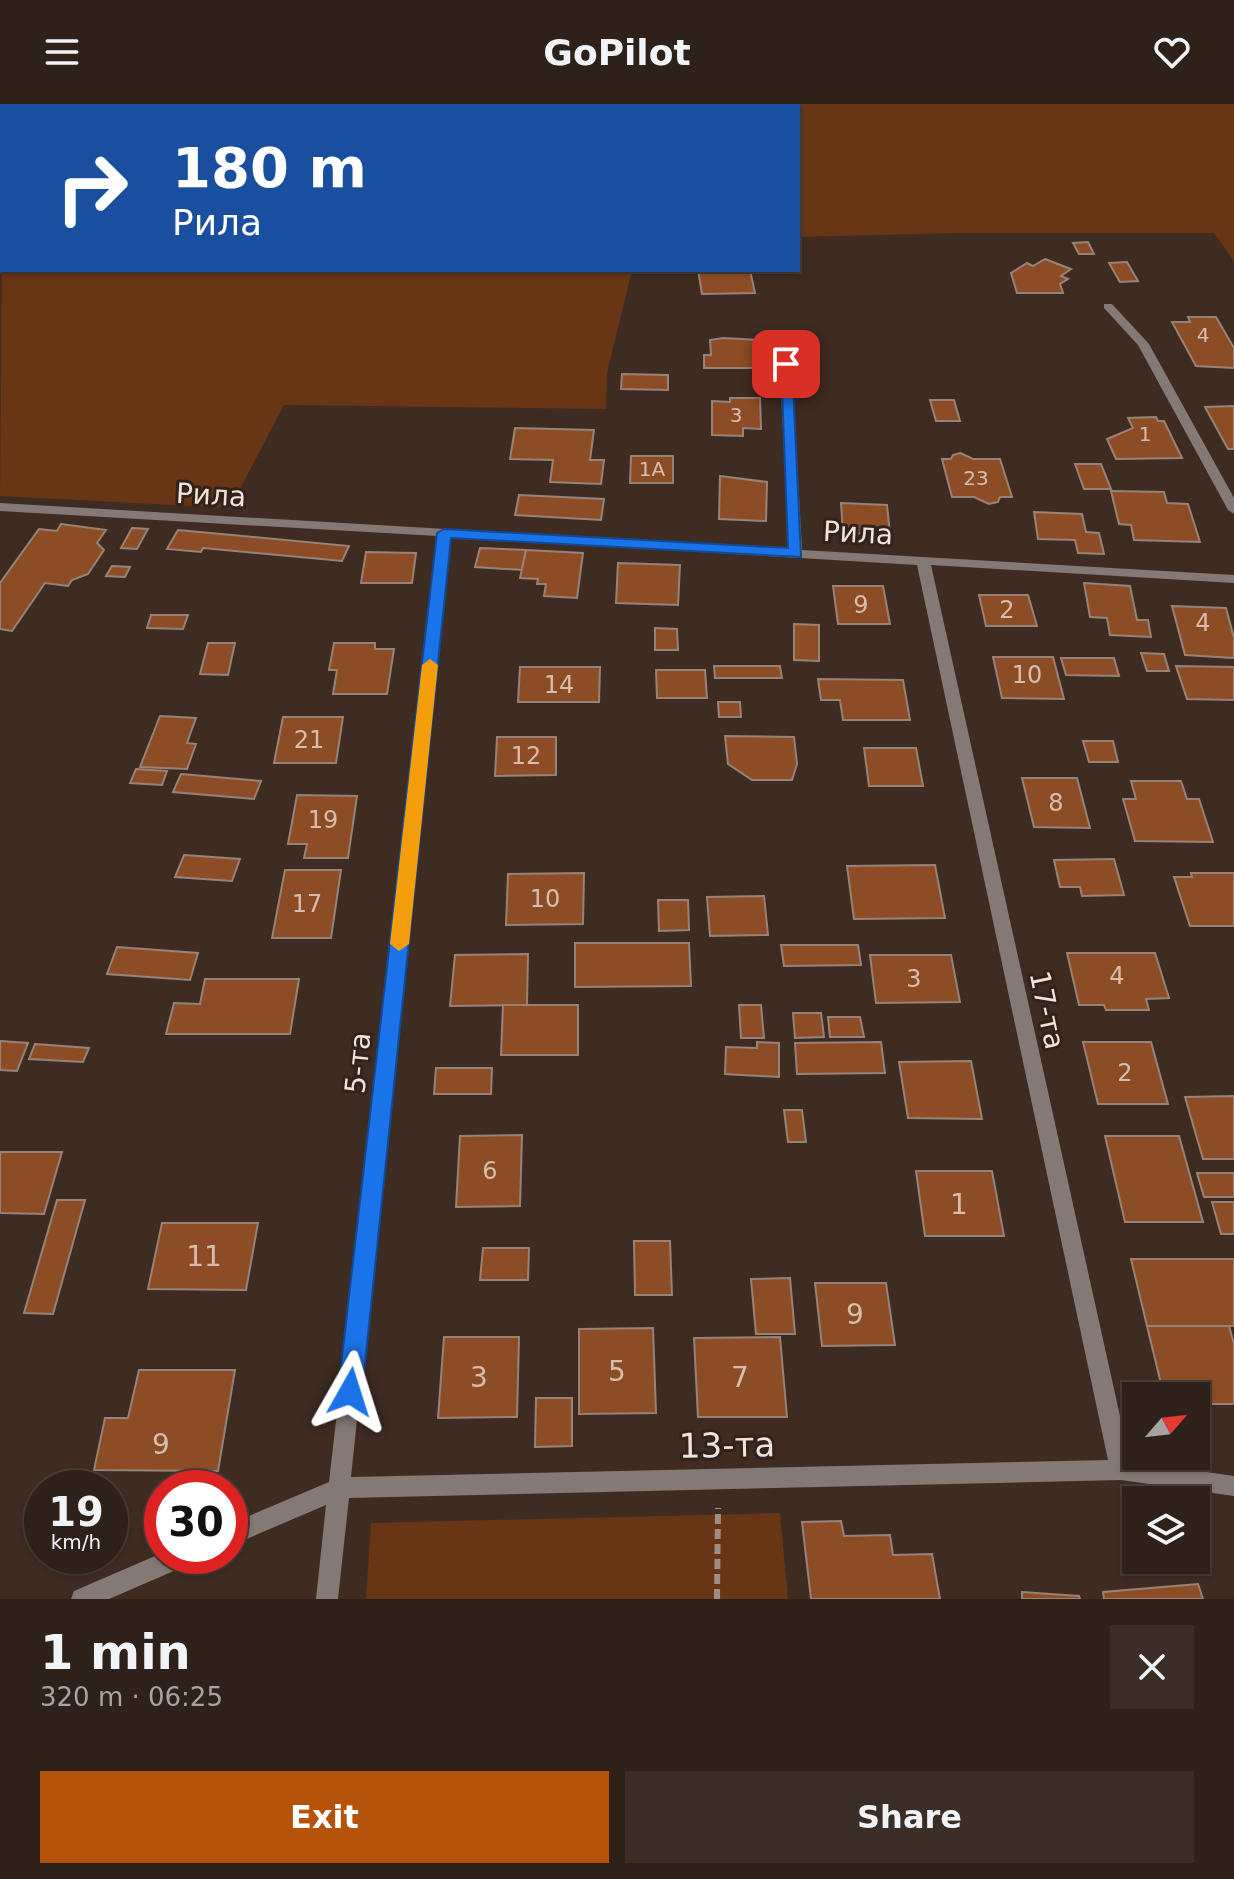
<!DOCTYPE html>
<html lang="en">
<head>
<meta charset="utf-8">
<style>
  body { margin:0; font-family:"DejaVu Sans",sans-serif; background:#3a2e27; color:#f1f3f6; height:100vh; display:flex; flex-direction:column; font-size:30px; white-space:nowrap }
  * { box-sizing:border-box; margin:0 }
  p { font-size:26px; color:#a7a3a2 }
  .icon { flex:none; width:44px; height:44px; fill:none; stroke:currentColor; stroke-width:2; stroke-linecap:round; stroke-linejoin:round }
  .map { position:relative; height:1495px; overflow:hidden }
  .panel { display:flex; flex-direction:column; background:#2e211a; flex:1 }
  .panel>* { flex:none }
  .guide { position:absolute; left:0px; top:0px; width:800px; height:168px; box-shadow:0 2px 6px #0004,0 0 0 2px #493e39; background:#1a4fa0; color:#fff; overflow:hidden }
  .needle { width:52px; rotate:62deg }
  .buttons { position:absolute; left:1122px; top:1278px; display:grid; gap:16px }
  .buttons a { display:grid; place-items:center; width:88px; height:88px; border-radius:0px; background:#2e211a; box-shadow:0 2px 6px #0004,0 0 0 2px #493e39; font-size:40px }
  .speed { position:absolute; left:24px; top:1366px; display:flex; gap:16px; font-size:40px; font-weight:700; text-align:center }
  .speed>* { display:grid; place-content:center; width:104px; height:104px; border-radius:50%; background:#2e211a; box-shadow:0 2px 6px #0004,0 0 0 2px #493e39; line-height:1 }
  .speed small { font-size:20px; font-weight:400 }
  .speed .limit { border:12px solid #d22; background:#fff; color:#111 }
  .pin { position:absolute; display:grid; place-items:center; width:68px; height:68px; color:#fff; margin:-34px; border-radius:16px; box-shadow:0 4px 12px #0006 }
  .me { position:absolute; width:88px; margin:-44px; rotate:6deg; stroke-linejoin:round; filter:drop-shadow(0 0 6px #0008) }
  .turn { display:flex; align-items:center; gap:28px; height:168px; padding:0 40px; font-size:36px }
  .turn .icon { width:104px; height:104px; stroke-width:2.5 }
  .turn b { display:block; font-size:56px; line-height:68px }
  .round { display:grid; place-items:center; flex:none; width:84px; height:84px; border-radius:0px; background:#3a2e27 }
  .summary { display:flex; align-items:center; justify-content:space-between; height:136px; padding:0 40px }
  h1 { font-size:48px; font-weight:800; line-height:60px }
  .button { display:flex; gap:16px; margin-top:auto; padding:16px 40px }
  .button a { flex:1; height:92px; border-radius:0px; background:#b45309; color:#fff; font-size:32px; font-weight:800; line-height:92px; text-align:center }
  .button a+a { background:#3a2e27; color:#f1f3f6 }
  header { display:flex; justify-content:space-between; align-items:center; height:104px; padding:0 40px; background:#2e211a; font-size:36px; font-weight:800 }
  .map>svg:first-child { display:block }
  .green { fill:#683515 }
  .building { fill:#8c4c25; stroke:#988277; stroke-width:2 }
  .lines { fill:none; stroke-linecap:round; stroke-linejoin:round }
  .path { stroke:#9c8d86; stroke-width:6; stroke-dasharray:10 5; stroke-linecap:butt }
  .street { fill:#837975; fill-rule:evenodd }
  .rail-casing { stroke:#cabdb6; stroke-width:6 }
  .rail { stroke:#332219; stroke-width:4; stroke-dasharray:12; stroke-linecap:butt }
  .route { fill:#1a73e8; stroke:#114b97; stroke-width:2 }
  .slow { fill:#f59e0b }
  .labels { text-anchor:middle; dominant-baseline:central; stroke-width:6; stroke-linejoin:round; paint-order:stroke }
  .far-number-label { font-size:20px; fill:#d6bdaf }
  .number-label { font-size:24px; fill:#d6bdaf }
  .street-label { font-size:28px; fill:#efe3dd; stroke:#332219 }
  .near-number-label { font-size:28px; fill:#d6bdaf }
  .near-street-label { font-size:34px; fill:#efe3dd; stroke:#332219 }
</style>
</head>
<body>
<header><svg class="icon" aria-label="menu" viewBox="0 0 24 24"><path d="M4 6h16M4 12h16M4 18h16"/></svg>GoPilot<svg class="icon" aria-label="heart" viewBox="0 0 24 24"><path d="M12 20l-8-8c-3-5 5-10 8-4 3-6 11-1 8 4z"/></svg></header>
<div class="map">
<svg width="1234" height="1495" viewBox="0 0 1234 1495">
  <rect width="100%" height="100%" fill="#3e2c23"/>
  <g class="green">
    <polygon points="220,0 1234,0 1234,157 1214,129 960,129 798,133 798,2 217,2"/>
    <polygon points="2,148 2,166 632,166 607,269 606,305 284,301 230,404 0,392"/>
    <polygon points="780,1409 788,1495 366,1495 371,1419"/>
  </g>
  <g class="building">
    <polygon points="1088,138 1094,150 1079,150 1073,139"/>
    <polygon points="1045,155 1071,165 1061,172 1068,175 1060,180 1063,189 1017,189 1011,169 1027,159 1033,162"/>
    <polygon points="1127,158 1138,177 1120,178 1109,159"/>
    <polygon points="698,166 750,166 755,189 702,190"/>
    <polygon points="1188,213 1216,213 1234,244 1234,264 1196,262 1172,218 1190,218"/>
    <polygon points="723,234 760,236 763,264 704,264 704,251 711,251 710,236"/>
    <polygon points="622,270 668,271 668,286 621,285"/>
    <polygon points="730,294 760,294 761,325 743,324 743,332 712,331 712,297 730,298"/>
    <polygon points="930,296 954,296 960,317 936,317"/>
    <polygon points="1234,302 1234,345 1228,345 1205,303"/>
    <polygon points="1156,313 1158,317 1164,317 1182,354 1116,355 1107,335 1133,324 1128,314"/>
    <polygon points="515,324 594,326 590,356 604,356 601,380 550,378 553,356 510,355"/>
    <polygon points="960,349 973,355 1000,355 1012,393 1000,393 998,398 989,400 974,393 952,393 942,355 951,355 953,351"/>
    <polygon points="631,352 673,352 673,379 630,379"/>
    <polygon points="1075,360 1101,360 1111,385 1084,385"/>
    <polygon points="720,372 767,378 766,417 719,415"/>
    <polygon points="1111,387 1164,388 1167,399 1188,400 1200,438 1134,436 1131,421 1119,420"/>
    <polygon points="519,391 604,395 601,416 515,411"/>
    <polygon points="841,399 887,401 890,430 843,429"/>
    <polygon points="1034,408 1082,410 1086,428 1099,429 1104,450 1078,449 1075,436 1038,435"/>
    <polygon points="61,420 106,426 97,439 104,446 88,470 72,476 68,482 45,479 12,527 0,525 0,479 39,425 57,427"/>
    <polygon points="132,424 148,425 137,445 121,444"/>
    <polygon points="178,426 349,442 342,457 203,444 201,448 167,445"/>
    <polygon points="480,444 526,446 522,466 475,463"/>
    <polygon points="526,446 583,449 577,494 544,492 546,480 537,480 538,475 520,474"/>
    <polygon points="366,448 416,449 412,479 361,479"/>
    <polygon points="618,459 680,461 678,501 616,499"/>
    <polygon points="112,462 130,463 125,473 106,472"/>
    <polygon points="1084,479 1130,482 1137,516 1148,516 1151,533 1110,531 1107,514 1090,513"/>
    <polygon points="833,482 883,482 890,520 838,520"/>
    <polygon points="979,491 1028,491 1037,522 986,522"/>
    <polygon points="1172,502 1226,504 1234,534 1234,554 1185,551"/>
    <polygon points="151,511 188,511 183,525 147,524"/>
    <polygon points="794,520 819,521 819,557 794,556"/>
    <polygon points="655,524 677,525 678,546 655,546"/>
    <polygon points="208,539 235,539 228,571 200,570"/>
    <polygon points="334,539 375,539 375,545 394,545 387,590 333,590 337,566 329,566"/>
    <polygon points="1141,549 1164,550 1169,567 1147,567"/>
    <polygon points="993,553 1053,553 1064,595 1002,594"/>
    <polygon points="1061,554 1114,554 1119,572 1066,571"/>
    <polygon points="714,562 780,562 782,574 715,574"/>
    <polygon points="1176,562 1234,563 1234,596 1187,595"/>
    <polygon points="520,563 600,563 599,598 518,598"/>
    <polygon points="656,566 705,566 707,594 657,594"/>
    <polygon points="818,575 903,576 910,616 843,616 840,596 821,596"/>
    <polygon points="718,598 740,598 741,613 719,613"/>
    <polygon points="160,612 196,614 187,639 196,640 187,665 140,663"/>
    <polygon points="283,613 343,613 336,659 274,659"/>
    <polygon points="725,632 794,633 797,660 792,676 752,676 728,660"/>
    <polygon points="497,633 556,633 556,671 495,672"/>
    <polygon points="1083,637 1113,637 1118,658 1089,658"/>
    <polygon points="864,644 916,644 923,682 869,682"/>
    <polygon points="136,665 167,667 162,681 130,679"/>
    <polygon points="181,670 261,677 254,695 173,688"/>
    <polygon points="1022,674 1077,674 1090,724 1034,723"/>
    <polygon points="1131,677 1181,677 1187,695 1199,695 1213,738 1135,737 1123,695 1136,695"/>
    <polygon points="297,691 357,692 348,754 304,754 307,740 288,740"/>
    <polygon points="184,751 240,755 232,777 175,773"/>
    <polygon points="1114,755 1124,791 1082,792 1080,783 1060,783 1054,756"/>
    <polygon points="935,761 945,814 854,815 847,762"/>
    <polygon points="285,766 341,766 331,834 272,834"/>
    <polygon points="584,769 583,820 506,821 508,770"/>
    <polygon points="1191,769 1234,769 1234,822 1190,822 1174,773 1192,773"/>
    <polygon points="764,792 768,831 710,832 707,793"/>
    <polygon points="658,796 688,796 689,826 659,827"/>
    <polygon points="575,839 689,839 691,882 575,883"/>
    <polygon points="781,841 858,841 861,861 784,862"/>
    <polygon points="117,843 198,849 190,876 107,870"/>
    <polygon points="1067,849 1155,849 1169,894 1146,895 1149,906 1106,906 1104,901 1079,901"/>
    <polygon points="528,850 527,901 450,902 455,851"/>
    <polygon points="870,851 951,851 960,898 876,899"/>
    <polygon points="205,875 299,875 290,930 166,930 174,899 200,900"/>
    <polygon points="503,901 578,901 578,951 501,951"/>
    <polygon points="739,901 761,901 764,934 741,934"/>
    <polygon points="793,909 821,909 824,933 795,934"/>
    <polygon points="828,913 860,913 864,933 830,933"/>
    <polygon points="0,937 28,939 17,967 0,966"/>
    <polygon points="757,938 779,939 779,973 725,970 726,943 757,944"/>
    <polygon points="881,938 885,969 797,970 795,939"/>
    <polygon points="1083,938 1151,938 1168,1000 1098,1000"/>
    <polygon points="35,940 89,944 83,958 29,955"/>
    <polygon points="971,957 982,1015 908,1014 899,958"/>
    <polygon points="436,964 492,964 491,990 434,990"/>
    <polygon points="1234,992 1234,1055 1203,1055 1185,993"/>
    <polygon points="784,1006 802,1006 806,1038 788,1038"/>
    <polygon points="522,1031 520,1102 456,1103 460,1032"/>
    <polygon points="1105,1032 1179,1032 1203,1118 1125,1118"/>
    <polygon points="0,1048 62,1048 44,1110 0,1109"/>
    <polygon points="916,1067 992,1067 1004,1132 925,1132"/>
    <polygon points="1197,1069 1234,1069 1234,1093 1204,1093"/>
    <polygon points="57,1096 85,1096 53,1210 24,1209"/>
    <polygon points="1212,1098 1234,1098 1234,1130 1221,1130"/>
    <polygon points="162,1119 258,1119 246,1186 148,1185"/>
    <polygon points="634,1137 670,1137 672,1191 635,1191"/>
    <polygon points="483,1144 529,1144 528,1176 480,1176"/>
    <polygon points="1131,1155 1234,1155 1234,1222 1147,1222"/>
    <polygon points="790,1174 795,1230 756,1230 751,1175"/>
    <polygon points="815,1179 886,1179 895,1241 822,1242"/>
    <polygon points="1147,1222 1229,1222 1234,1240 1234,1300 1196,1300 1196,1292 1164,1292"/>
    <polygon points="653,1224 656,1309 579,1310 579,1225"/>
    <polygon points="444,1233 519,1233 517,1313 438,1314"/>
    <polygon points="780,1233 787,1313 698,1313 694,1234"/>
    <polygon points="139,1266 235,1266 218,1367 94,1366 105,1314 128,1314"/>
    <polygon points="536,1294 572,1294 572,1342 535,1343"/>
    <polygon points="841,1417 844,1432 890,1431 893,1451 932,1450 940,1495 811,1495 802,1418"/>
    <polygon points="1198,1480 1203,1495 1104,1495 1103,1488"/>
    <polygon points="1022,1488 1079,1492 1080,1495 1022,1495"/>
  </g>
  <g class="lines">
    <polyline class="path" points="717,1495 718,1404"/>
    <g class="street">
      <polygon points="1104,200 1112,200 1149,240 1234,394 1234,410 1228,406 1138,241 1104,204"/>
      <path d="M784,226L790,229L802,446L1234,471V479L931,461L1130,1357L1234,1372V1392L1121,1376L349,1394L338,1495H316L326,1401L230,1442V1420L329,1378L437,432L0,407V399L789,445L778,229ZM450,433L917,461L1108,1356L351,1373Z"/>
      <polygon points="162,1449 162,1452 193,1452 190,1460 109,1495 71,1495 74,1487"/>
    </g>
    <defs>
      <g id="rail">
        <polyline points="188,2 191,0"/>
        <polyline points="209,2 212,0"/>
      </g>
    </defs>
    <use href="#rail" class="rail-casing"/>
    <use href="#rail" class="rail"/>
  </g>
  <polygon class="route" points="781,258 792,260 801,453 451,434 362,1288 359,1296 350,1299 342,1296 338,1288 437,429 444,425 788,444"/>
  <polygon class="slow" points="430,555 438,561 409,840 399,847 390,840 422,561"/>
  <g class="labels">
    <g class="far-number-label">
      <text x="1203" y="231">4</text>
      <text x="736" y="311">3</text>
      <text x="1145" y="330">1</text>
      <text x="652" y="365">1А</text>
      <text x="976" y="374">23</text>
    </g>
    <g class="number-label">
      <text x="861" y="501">9</text>
      <text x="1007" y="506">2</text>
      <text x="1203" y="519">4</text>
      <text x="1027" y="571">10</text>
      <text x="559" y="581">14</text>
      <text x="309" y="636">21</text>
      <text x="526" y="652">12</text>
      <text x="1056" y="699">8</text>
      <text x="323" y="716">19</text>
      <text x="545" y="795">10</text>
      <text x="307" y="800">17</text>
      <text x="1117" y="872">4</text>
      <text x="914" y="875">3</text>
      <text x="1125" y="969">2</text>
      <text x="490" y="1067">6</text>
    </g>
    <g class="street-label">
      <text transform="translate(211 391) rotate(3)">Рила</text>
      <text transform="translate(858 429) rotate(3)">Рила</text>
      <text transform="translate(1047 906) rotate(78)">17-та</text>
      <text transform="translate(358 959) rotate(-84)">5-та</text>
    </g>
    <g class="near-number-label">
      <text x="959" y="1100">1</text>
      <text x="204" y="1152">11</text>
      <text x="855" y="1210">9</text>
      <text x="617" y="1267">5</text>
      <text x="479" y="1273">3</text>
      <text x="740" y="1273">7</text>
      <text x="161" y="1340">9</text>
    </g>
    <g class="near-street-label">
      <text transform="translate(727 1341) rotate(-1)">13-та</text>
    </g>
  </g>
</svg>
<div class="buttons">
<a><svg class="needle" viewBox="-14 -14 28 28"><path d="M0-13l5 13h-10z" fill="#e53935"/><path d="M0 13l5-13h-10z" fill="#a7a3a2"/></svg></a>
<a><svg class="icon" aria-label="layers" viewBox="0 0 24 24"><path d="M12 4l9 5-9 5-9-5zM3 14l9 5 9-5"/></svg></a>
</div>
<div class="speed"><div>19<small>km/h</small></div><div class="limit">30</div></div>
<div class="pin" style="left:786px;top:260px;background:#d93025"><svg class="icon" aria-label="arrive" viewBox="0 0 24 24"><path d="M6 21V4h12l-3 4 3 4H6"/></svg></div>
<svg class="me" style="left:350px;top:1288px" viewBox="-20 -20 40 40"><path d="M0-17L14 15 0 8-14 15z" fill="#1a73e8" stroke="#fff" stroke-width="4"/></svg>
<div class="guide">
<div class="turn"><svg class="icon" aria-label="right" viewBox="0 0 24 24"><path d="M7 20v-9h11M14 6l5 5-5 5"/></svg><div><b>180 m</b>Рила</div></div>
</div>
</div>
<section class="panel">
<div class="summary"><div><h1>1 min</h1><p>320 m · 06:25</p></div><a class="round"><svg class="icon" aria-label="close" viewBox="0 0 24 24"><path d="M6 6l12 12M18 6L6 18"/></svg></a></div>
<div class="button"><a>Exit</a><a>Share</a></div>
</section>
</body>
</html>
